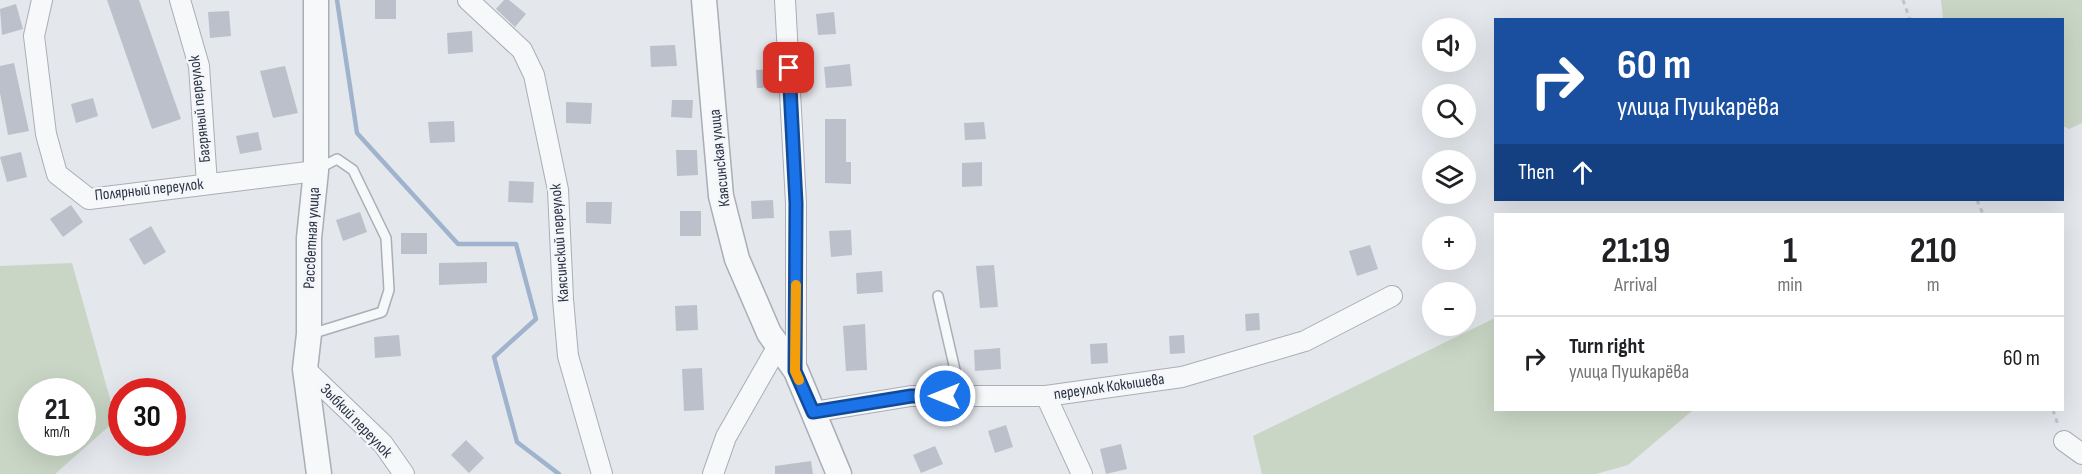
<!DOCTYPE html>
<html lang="en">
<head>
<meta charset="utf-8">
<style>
  body { margin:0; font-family:"Sofia Sans Condensed",sans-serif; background:#f6f6f6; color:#202124; height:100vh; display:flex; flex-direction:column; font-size:22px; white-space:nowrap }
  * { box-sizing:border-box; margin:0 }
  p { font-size:20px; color:#757577 }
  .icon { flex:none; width:33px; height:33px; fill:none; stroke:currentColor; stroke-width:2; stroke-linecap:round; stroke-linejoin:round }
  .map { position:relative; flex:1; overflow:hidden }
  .sheet { position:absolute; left:1494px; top:213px; width:570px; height:198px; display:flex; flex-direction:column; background:#fff; border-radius:0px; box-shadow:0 6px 24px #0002 }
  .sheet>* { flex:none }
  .banner { position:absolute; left:1494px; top:18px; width:570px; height:183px; border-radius:0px; box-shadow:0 6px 24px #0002; background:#1a4fa0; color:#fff; overflow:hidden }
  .fabs { position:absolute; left:1422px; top:18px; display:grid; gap:12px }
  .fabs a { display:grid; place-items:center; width:54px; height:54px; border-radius:50%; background:#fff; box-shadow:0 6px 24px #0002; font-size:30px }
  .speed { position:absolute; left:18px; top:378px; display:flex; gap:12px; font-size:30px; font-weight:700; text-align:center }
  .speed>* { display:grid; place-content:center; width:78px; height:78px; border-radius:50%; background:#fff; box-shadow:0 6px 24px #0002; line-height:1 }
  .speed small { font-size:15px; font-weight:400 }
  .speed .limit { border:9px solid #d22; background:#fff; color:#111 }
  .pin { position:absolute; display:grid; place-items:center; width:51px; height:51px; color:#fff; margin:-26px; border-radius:12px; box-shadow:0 3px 9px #0006 }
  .me { position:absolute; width:66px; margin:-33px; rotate:270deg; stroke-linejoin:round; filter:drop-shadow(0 0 4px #0008) }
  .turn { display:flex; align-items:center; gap:21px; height:126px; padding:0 24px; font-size:27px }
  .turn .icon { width:78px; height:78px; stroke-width:2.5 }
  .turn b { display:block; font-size:42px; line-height:51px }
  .then { display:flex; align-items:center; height:57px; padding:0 24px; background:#0003; gap:12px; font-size:22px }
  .eta { display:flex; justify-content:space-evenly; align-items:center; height:102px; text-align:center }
  .eta b { font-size:36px; font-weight:700; line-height:42px }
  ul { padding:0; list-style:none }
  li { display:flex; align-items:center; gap:18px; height:84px; padding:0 24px; border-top:2px solid #e0e0e0 }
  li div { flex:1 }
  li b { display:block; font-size:22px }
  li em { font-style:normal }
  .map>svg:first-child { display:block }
  .green { fill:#c9d6c5; fill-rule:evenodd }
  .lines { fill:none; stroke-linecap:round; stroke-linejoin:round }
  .stream { stroke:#9fb4cc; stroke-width:4.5 }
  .building { fill:#bbc0ca }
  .service-casing { stroke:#a9aeb7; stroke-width:12 }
  .minor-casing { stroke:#a9aeb7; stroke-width:22 }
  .tertiary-casing { stroke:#a9aeb7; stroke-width:27 }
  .path { stroke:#c2c5cb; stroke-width:3; stroke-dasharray:4.5 4.5; stroke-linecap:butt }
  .service { stroke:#f7f8fa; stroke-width:9 }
  .minor { stroke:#f7f8fa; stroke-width:20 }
  .tertiary { stroke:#f7f8fa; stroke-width:24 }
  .route-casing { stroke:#114b97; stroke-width:15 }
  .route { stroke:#1a73e8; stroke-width:10 }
  .slow { stroke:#f59e0b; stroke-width:10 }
  .labels { text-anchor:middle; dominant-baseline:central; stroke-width:5; stroke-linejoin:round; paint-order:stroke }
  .street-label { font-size:16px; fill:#2b3445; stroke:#f4f6f9 }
</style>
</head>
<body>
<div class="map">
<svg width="2082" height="474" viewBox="0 0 2082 474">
  <rect width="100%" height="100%" fill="#e4e7ec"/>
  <g class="green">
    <polygon points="1941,0 2082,0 2082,123 2069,129 2063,126 2062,20 1943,19"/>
    <path d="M72,263L116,420L55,474H0V266ZM32,392H82V442H32Z"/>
    <polygon points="1495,318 1496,410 1693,410 1628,465 1596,474 1262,474 1253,436"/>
  </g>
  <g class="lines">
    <polyline class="stream" points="337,0 357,133 458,244 516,244 536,319 494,357 517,442 559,474"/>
  </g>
  <g class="building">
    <polygon points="107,0 139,0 181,119 152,129"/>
    <rect x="375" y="0" width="21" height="19"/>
    <polygon points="504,0 509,0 526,14 515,27 496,9"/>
    <polygon points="16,4 23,29 2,35 0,9"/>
    <polygon points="229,11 231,36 210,38 208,12"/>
    <polygon points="834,12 836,34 818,35 816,14"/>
    <polygon points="472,31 473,52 448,54 447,33"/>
    <polygon points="675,45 677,66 651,67 650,46"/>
    <polygon points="14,63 29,131 8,135 0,93 0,66"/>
    <polygon points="850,64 852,86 826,88 824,67"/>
    <polygon points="285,66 298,113 273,118 260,71"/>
    <polygon points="777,69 778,87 757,88 756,70"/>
    <polygon points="93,98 98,116 76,123 71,104"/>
    <polygon points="672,100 693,100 692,118 671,117"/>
    <polygon points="566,102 592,103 591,124 566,123"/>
    <polygon points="825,119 846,119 846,162 851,162 851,184 825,183"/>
    <polygon points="454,121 455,142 430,143 428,122"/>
    <polygon points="984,122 986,139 965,140 964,123"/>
    <polygon points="258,132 262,150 240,154 236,136"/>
    <polygon points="676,150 697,150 698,175 677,176"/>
    <polygon points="21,152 27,177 7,182 0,157"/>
    <polygon points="982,162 982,186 962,187 962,163"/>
    <polygon points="509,181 534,182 533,203 508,202"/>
    <polygon points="773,200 774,218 752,219 751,201"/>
    <polygon points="586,202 612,202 611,224 586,223"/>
    <polygon points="71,205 83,222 63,237 50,219"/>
    <rect x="680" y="211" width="21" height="25"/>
    <polygon points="360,212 367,232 343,241 336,220"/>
    <polygon points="151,226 166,252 144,265 129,239"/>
    <polygon points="851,230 852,255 831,257 829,231"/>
    <rect x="401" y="233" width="26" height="21"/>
    <polygon points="1370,245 1378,269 1357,276 1349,251"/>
    <polygon points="487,262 487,283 439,285 439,263"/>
    <polygon points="994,265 998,307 980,308 976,266"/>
    <polygon points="882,271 883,292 857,294 856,273"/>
    <polygon points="697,305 698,330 676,331 675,306"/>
    <polygon points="1259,313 1260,330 1246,331 1245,314"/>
    <polygon points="865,324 867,370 846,371 843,326"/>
    <polygon points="399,335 401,356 375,358 374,337"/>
    <polygon points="1184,335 1185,353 1170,354 1169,336"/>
    <polygon points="1107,343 1108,363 1091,364 1090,344"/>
    <polygon points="1000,348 1001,369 975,371 974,350"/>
    <polygon points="702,368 704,410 684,411 682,369"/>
    <polygon points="1006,425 1013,447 995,453 988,431"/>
    <polygon points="466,440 484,458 469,473 451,455"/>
    <polygon points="1121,444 1127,469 1106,474 1100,449"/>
    <polygon points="935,446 943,464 921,473 913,455"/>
    <polygon points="811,461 813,474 775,474 775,466"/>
  </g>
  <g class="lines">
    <defs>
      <g id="service">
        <polyline points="938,296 961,396"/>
        <polyline points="311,334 382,312 389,290 386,238 353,170 337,159 318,169"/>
      </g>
      <g id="minor">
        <polyline points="42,0 34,36 46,134 57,174 89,199 316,171"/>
        <polyline points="180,0 199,66 207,184"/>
        <polyline points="468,0 522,50 534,75 558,190 563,299 568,356 602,474"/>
        <polyline points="785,0 796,203 796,371"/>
        <polyline points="305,369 383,444 404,474"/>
        <polyline points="1046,396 1082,474"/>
        <polyline points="813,412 911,396 1046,396 1182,377 1305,341 1392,296"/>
        <polyline points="2064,441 2082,454"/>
        <polyline points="713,474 726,437 778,346"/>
      </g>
      <g id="tertiary">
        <polyline points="316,0 316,171 309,238 309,334 305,369 319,474"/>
        <polyline points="704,0 721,196 737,259 769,333 796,371 839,474"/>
      </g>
    </defs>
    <use href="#service" class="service-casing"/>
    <use href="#minor" class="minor-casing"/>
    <use href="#tertiary" class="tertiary-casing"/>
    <g class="path">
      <polyline points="1903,0 1910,20"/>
      <polyline points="1977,200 1983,214"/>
      <polyline points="2053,410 2058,425"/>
    </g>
    <use href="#service" class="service"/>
    <use href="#minor" class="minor"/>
    <use href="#tertiary" class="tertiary"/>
  </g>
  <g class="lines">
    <defs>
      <polyline id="route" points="789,68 796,203 795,371 813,412 911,396 945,396"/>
    </defs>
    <use href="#route" class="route-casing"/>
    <use href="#route" class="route"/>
    <polyline class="slow" points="796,285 795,371 799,380"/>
  </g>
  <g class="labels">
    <g class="street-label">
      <text transform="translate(200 109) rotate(-96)">Багряный переулок</text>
      <text transform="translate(720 158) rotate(-96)">Каясинская улица</text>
      <text transform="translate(149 190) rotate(-6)">Полярный переулок</text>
      <text transform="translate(312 238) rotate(-87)">Рассветная улица</text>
      <text transform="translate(560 243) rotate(-94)">Каясинский переулок</text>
      <text transform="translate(1109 387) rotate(-8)">переулок Кокышева</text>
      <text transform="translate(356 421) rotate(46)">Зыбкий переулок</text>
    </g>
  </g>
</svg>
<div class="fabs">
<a><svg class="icon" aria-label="sound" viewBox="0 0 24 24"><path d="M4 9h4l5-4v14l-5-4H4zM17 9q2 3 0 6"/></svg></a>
<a><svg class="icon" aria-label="search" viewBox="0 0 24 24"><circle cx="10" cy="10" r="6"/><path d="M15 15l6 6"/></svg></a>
<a><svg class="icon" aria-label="layers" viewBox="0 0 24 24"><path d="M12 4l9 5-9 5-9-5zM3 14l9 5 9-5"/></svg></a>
<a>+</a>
<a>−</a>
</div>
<div class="speed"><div>21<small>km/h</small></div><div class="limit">30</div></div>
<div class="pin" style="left:789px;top:68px;background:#d93025"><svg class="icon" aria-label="arrive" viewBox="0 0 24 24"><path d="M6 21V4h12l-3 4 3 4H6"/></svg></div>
<svg class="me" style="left:945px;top:396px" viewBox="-20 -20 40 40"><circle r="17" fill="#1a73e8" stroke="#fff" stroke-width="3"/><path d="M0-11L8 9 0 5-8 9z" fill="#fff"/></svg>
<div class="banner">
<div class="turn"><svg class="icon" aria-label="right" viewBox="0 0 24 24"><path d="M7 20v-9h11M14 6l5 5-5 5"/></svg><div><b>60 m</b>улица Пушкарёва</div></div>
<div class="then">Then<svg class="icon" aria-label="ahead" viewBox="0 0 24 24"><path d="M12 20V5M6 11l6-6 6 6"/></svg></div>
</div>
<section class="sheet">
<div class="eta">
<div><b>21:19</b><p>Arrival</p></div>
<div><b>1</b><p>min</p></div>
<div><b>210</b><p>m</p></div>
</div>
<ul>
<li><svg class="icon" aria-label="right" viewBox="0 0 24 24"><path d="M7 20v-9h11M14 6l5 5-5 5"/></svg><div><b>Turn right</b><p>улица Пушкарёва</p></div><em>60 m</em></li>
</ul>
</section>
</div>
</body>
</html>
